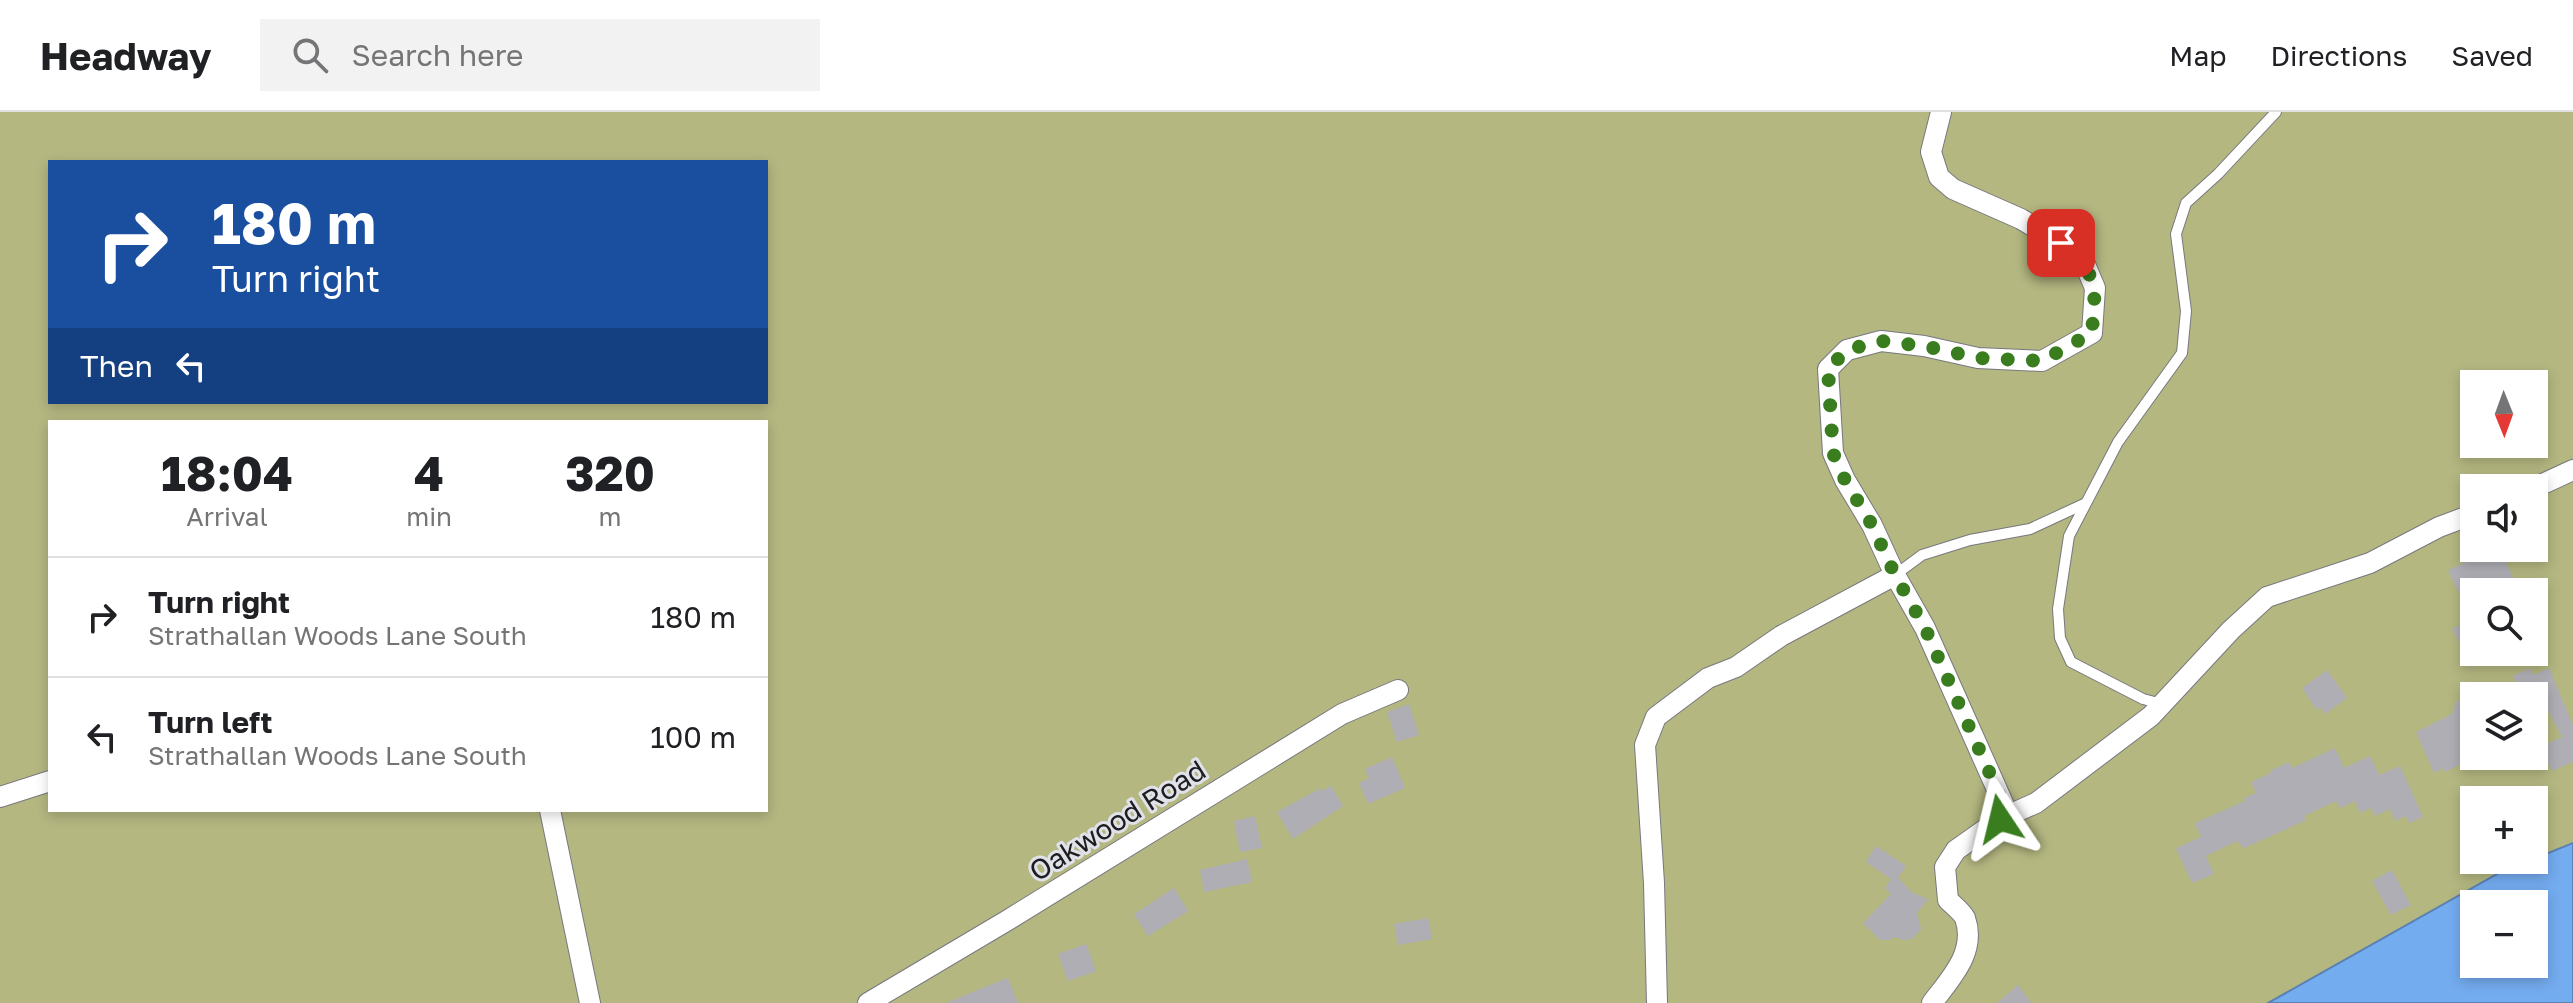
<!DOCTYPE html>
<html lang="en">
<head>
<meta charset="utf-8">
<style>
  body { margin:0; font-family:"Golos Text",sans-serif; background:#f2f2f2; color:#202124; height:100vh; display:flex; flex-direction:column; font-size:30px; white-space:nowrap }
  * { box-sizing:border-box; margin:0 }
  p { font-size:26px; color:#757577 }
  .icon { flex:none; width:44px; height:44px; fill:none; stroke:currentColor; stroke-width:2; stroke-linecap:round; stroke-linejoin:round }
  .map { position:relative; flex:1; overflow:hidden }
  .drawer { position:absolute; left:48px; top:308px; width:720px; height:392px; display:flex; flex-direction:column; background:#fff; border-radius:0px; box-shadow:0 4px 12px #0003 }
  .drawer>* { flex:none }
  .guide { position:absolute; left:48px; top:48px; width:720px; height:244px; border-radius:0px; box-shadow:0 4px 12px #0003; background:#1a4fa0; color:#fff; overflow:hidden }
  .needle { width:52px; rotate:179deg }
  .controls { position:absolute; left:2460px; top:258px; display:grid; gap:16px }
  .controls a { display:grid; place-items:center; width:88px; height:88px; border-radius:0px; background:#fff; box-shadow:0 4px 12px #0003; font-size:40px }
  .pin { position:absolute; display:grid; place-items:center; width:68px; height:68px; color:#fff; margin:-34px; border-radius:16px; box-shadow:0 4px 12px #0006 }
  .me { position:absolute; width:88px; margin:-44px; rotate:350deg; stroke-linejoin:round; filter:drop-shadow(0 0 6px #0008) }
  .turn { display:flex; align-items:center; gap:28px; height:168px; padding:0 32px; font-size:36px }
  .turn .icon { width:104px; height:104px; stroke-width:2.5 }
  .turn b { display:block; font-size:56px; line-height:68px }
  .then { display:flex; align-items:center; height:76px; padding:0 32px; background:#0003; gap:16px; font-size:30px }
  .eta { display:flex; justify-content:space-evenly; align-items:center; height:136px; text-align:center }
  .eta b { font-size:48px; font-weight:700; line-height:56px }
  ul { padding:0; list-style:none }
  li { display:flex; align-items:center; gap:24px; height:120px; padding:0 32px; border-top:2px solid #e0e0e0 }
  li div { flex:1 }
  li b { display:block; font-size:30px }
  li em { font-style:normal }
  header { display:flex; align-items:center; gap:48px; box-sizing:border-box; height:112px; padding:0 40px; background:#fff; border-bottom:2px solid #e0e0e0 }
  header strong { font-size:38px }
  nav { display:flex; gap:44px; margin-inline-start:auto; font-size:28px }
  .search { width:560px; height:72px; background:#f2f2f2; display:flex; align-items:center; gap:20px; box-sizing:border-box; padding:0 28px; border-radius:0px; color:#757577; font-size:30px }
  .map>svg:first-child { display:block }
  .green { fill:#b4b780; fill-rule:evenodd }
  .water { fill:#74acf0; stroke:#5a81b2; stroke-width:2; fill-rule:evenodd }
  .building { fill:#afaeb5 }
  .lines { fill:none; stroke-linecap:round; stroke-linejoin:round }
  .service-casing { stroke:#78787f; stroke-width:12 }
  .minor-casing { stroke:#78787f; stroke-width:22 }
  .service { stroke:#fff; stroke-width:10 }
  .minor { stroke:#fff; stroke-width:20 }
  .route { stroke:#3a7d1f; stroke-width:14; stroke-dasharray:0 25.2 }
  .labels { text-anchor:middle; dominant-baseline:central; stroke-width:6; stroke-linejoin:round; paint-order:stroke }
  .street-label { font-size:28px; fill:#1d1d20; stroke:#e1e2e9 }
</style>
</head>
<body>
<header>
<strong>Headway</strong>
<div class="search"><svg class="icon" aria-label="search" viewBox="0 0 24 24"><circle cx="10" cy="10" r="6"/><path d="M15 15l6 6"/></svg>Search here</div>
<nav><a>Map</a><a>Directions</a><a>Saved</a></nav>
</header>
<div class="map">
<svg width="2573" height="891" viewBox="0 0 2573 891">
  <rect width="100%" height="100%" fill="#e1e2e9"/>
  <path class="green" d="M0,0H2573V731L2534,747V688H2474V748H2532L2499,761L2268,891H0ZM50,50H766V290H50ZM2474,272H2534V332H2474ZM50,310H766V698H50ZM2474,376H2534V436H2474ZM2474,480H2534V540H2474ZM2474,584H2534V644H2474Z"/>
  <path class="water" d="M2573,731V891H2268L2499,761ZM2534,792V852H2474V792Z"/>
  <g class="building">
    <polygon points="2482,436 2500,436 2513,466 2492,475 2489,467 2458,480 2448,458 2473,447 2470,441"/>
    <polygon points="2474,505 2474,559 2452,517"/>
    <polygon points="2530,556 2533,563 2549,556 2573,613 2573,650 2552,659 2540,635 2562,625 2542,587 2534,590 2534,584 2484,584 2516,570 2513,564"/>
    <polygon points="2327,558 2347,586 2325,602 2320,595 2317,598 2302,576"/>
    <polygon points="2457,587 2471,618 2474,644 2478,644 2445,660 2443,656 2434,661 2416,620 2452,602"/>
    <polygon points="1409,592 1419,623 1397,630 1387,600"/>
    <polygon points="2335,636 2344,656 2370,644 2379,663 2400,654 2423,705 2409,711 2406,704 2395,709 2390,697 2375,704 2371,696 2360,701 2355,689 2340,696 2336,689 2304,704 2306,708 2244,736 2237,729 2206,744 2214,762 2192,771 2176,736 2201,725 2195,711 2245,689 2244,686 2256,681 2251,670 2271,661 2270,659 2289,650 2292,656"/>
    <polygon points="1392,645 1405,676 1368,692 1359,671 1369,666 1365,657"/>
    <polygon points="1331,674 1343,694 1293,727 1277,700 1321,676 1322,679"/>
    <polygon points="1255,704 1262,736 1240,740 1234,709"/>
    <polygon points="1876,734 1906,754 1898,766 1913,781 1928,787 1917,801 1921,817 1912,827 1904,828 1894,825 1890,828 1880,828 1863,811 1891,782 1885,776 1891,767 1866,750"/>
    <polygon points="1247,747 1252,770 1204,780 1200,758"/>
    <polygon points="2392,758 2411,793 2391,803 2372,769"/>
    <polygon points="1174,776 1188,799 1148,824 1134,802"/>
    <polygon points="1428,806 1432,827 1398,833 1394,812"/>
    <polygon points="1086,832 1096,859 1068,869 1058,842"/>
    <polygon points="1008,866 1018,891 946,891 997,870"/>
    <polygon points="2018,873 2031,891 1997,891"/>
  </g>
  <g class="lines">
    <defs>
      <g id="service">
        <polyline points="1895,463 1922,443 1970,428 2030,417 2084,392"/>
        <polyline points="2162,592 2143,587 2071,550 2060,526 2058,497 2069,424 2118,330 2182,241 2186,199 2176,122 2186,91 2218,62 2276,0"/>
      </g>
      <g id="minor">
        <polyline points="1941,0 1931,40 1939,65 1953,77 2021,107 2081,143 2095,176 2092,221 2042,249 1978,246 1924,234 1881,229 1847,238 1828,257 1833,341 1845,368 1872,413 1895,463 1925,516 2003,691 2000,707"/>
        <polyline points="2534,376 2573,358"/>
        <polyline points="0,685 50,669"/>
        <polyline points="550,698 590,891"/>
        <polyline points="868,891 1008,808 1342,602 1398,578"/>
        <polyline points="1657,891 1654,771 1645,633 1656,605 1708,566 1736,555 1781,524 1895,463"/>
        <path d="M1932,891C1950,867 1977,840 1965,806C1962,800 1953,793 1948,788L1945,755L1956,738L2000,707L2036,691L2151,604L2231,518L2267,485L2370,451L2439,415L2474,402"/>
      </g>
    </defs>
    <use href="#service" class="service-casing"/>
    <use href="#minor" class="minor-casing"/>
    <use href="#service" class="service"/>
    <use href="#minor" class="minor"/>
  </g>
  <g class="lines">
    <polyline class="route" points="2000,707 2003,691 1925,516 1895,463 1872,413 1845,368 1833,341 1828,257 1847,238 1881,229 1924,234 1978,246 2042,249 2092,221 2095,176 2081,143 2061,131"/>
  </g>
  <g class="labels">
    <g class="street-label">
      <text transform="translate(1117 708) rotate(-32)">Oakwood Road</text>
    </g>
  </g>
</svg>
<div class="controls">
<a><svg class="needle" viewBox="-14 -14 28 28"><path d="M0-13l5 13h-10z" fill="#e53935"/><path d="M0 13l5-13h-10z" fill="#757577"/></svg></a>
<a><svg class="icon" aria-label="sound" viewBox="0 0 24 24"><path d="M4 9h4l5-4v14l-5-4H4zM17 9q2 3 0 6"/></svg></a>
<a><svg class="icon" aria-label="search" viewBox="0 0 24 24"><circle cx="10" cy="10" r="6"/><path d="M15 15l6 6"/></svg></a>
<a><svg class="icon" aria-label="layers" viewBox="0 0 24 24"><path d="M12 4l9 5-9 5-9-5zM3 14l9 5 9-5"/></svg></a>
<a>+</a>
<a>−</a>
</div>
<div class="pin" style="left:2061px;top:131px;background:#d93025"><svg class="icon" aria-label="arrive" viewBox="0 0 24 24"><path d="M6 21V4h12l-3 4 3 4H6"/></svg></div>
<svg class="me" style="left:2000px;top:707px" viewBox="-20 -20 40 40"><path d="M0-17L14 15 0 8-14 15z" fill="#3a7d1f" stroke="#fff" stroke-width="4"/></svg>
<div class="guide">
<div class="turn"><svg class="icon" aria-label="right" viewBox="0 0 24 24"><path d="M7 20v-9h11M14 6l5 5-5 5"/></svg><div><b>180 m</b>Turn right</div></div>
<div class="then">Then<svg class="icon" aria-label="left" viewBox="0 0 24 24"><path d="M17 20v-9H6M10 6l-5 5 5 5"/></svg></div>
</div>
<section class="drawer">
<div class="eta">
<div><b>18:04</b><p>Arrival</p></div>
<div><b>4</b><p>min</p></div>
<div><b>320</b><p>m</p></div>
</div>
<ul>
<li><svg class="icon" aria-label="right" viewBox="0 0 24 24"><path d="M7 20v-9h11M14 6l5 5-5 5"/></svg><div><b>Turn right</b><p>Strathallan Woods Lane South</p></div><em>180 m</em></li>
<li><svg class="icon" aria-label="left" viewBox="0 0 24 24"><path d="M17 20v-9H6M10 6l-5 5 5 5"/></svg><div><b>Turn left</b><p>Strathallan Woods Lane South</p></div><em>100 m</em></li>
</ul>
</section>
</div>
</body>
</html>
